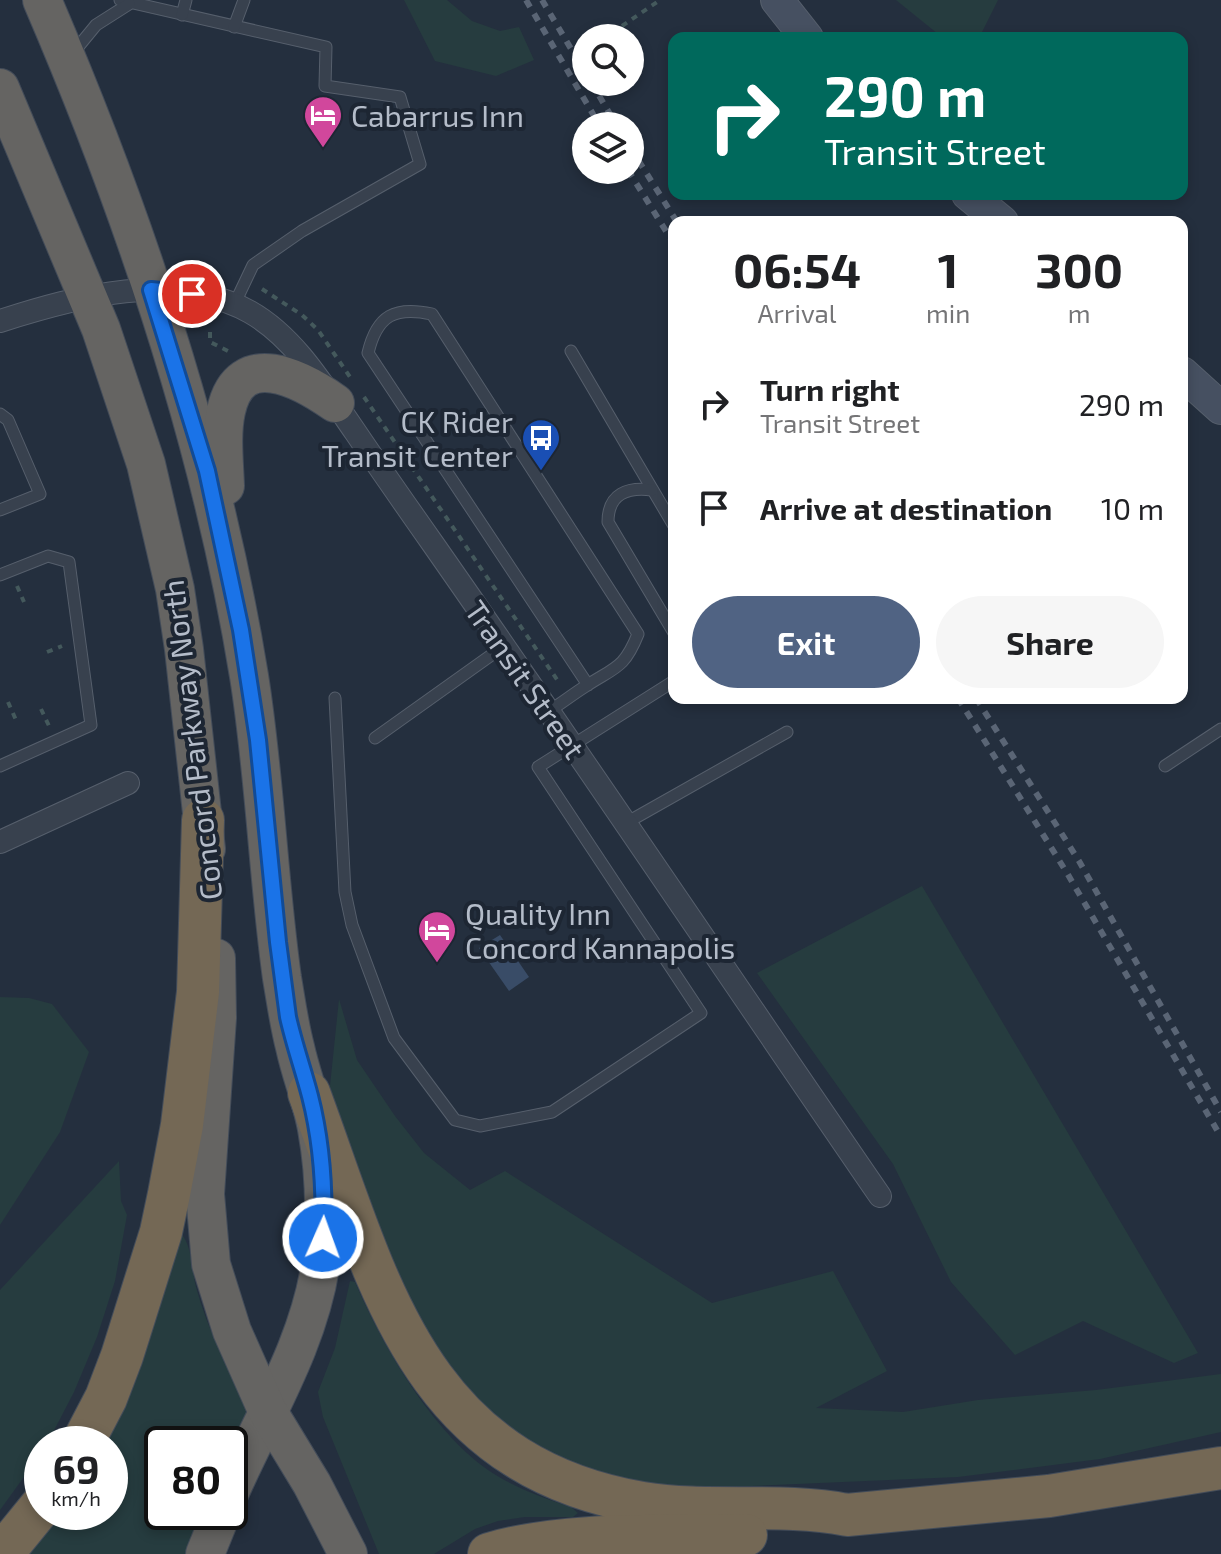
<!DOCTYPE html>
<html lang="en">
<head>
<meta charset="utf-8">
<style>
  body { margin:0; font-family:"Exo 2",sans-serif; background:#f6f6f6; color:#202124; height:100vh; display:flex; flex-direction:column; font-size:30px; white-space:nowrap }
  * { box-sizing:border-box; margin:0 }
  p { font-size:26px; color:#757577 }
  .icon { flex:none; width:44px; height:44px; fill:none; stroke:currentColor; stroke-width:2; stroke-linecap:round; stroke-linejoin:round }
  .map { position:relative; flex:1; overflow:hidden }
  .sheet { position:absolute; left:668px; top:216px; width:520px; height:488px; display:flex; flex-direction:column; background:#fff; border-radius:16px; box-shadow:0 4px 12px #0003 }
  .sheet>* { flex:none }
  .banner { position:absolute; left:668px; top:32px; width:520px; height:168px; border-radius:16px; box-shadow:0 4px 12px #0003; background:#00695c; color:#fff; overflow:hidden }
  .fabs { position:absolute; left:572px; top:24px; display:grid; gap:16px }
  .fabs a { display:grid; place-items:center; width:72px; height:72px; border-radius:50%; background:#fff; box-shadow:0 4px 12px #0003; font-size:40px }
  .speed { position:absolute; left:24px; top:1426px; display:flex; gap:16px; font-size:40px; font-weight:700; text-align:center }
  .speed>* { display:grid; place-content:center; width:104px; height:104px; border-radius:50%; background:#fff; box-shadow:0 4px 12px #0003; line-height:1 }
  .speed small { font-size:20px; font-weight:400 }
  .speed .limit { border:4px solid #111; border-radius:12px; background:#fff; color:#111 }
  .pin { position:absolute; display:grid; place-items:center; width:68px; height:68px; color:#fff; margin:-34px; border:4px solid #fff; border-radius:50%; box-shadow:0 2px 8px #0007 }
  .me { position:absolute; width:88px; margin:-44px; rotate:2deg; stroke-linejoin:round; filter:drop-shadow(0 0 6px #0008) }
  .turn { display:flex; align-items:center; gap:28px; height:168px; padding:0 24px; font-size:36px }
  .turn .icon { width:104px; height:104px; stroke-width:2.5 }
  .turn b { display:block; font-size:56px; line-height:68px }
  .eta { display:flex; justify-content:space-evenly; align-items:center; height:136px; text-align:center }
  .eta b { font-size:48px; font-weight:700; line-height:56px }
  .button { display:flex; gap:16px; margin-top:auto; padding:16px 24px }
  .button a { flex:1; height:92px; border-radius:48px; background:#506383; color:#fff; font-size:32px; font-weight:700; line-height:92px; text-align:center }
  .button a+a { background:#f6f6f6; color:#202124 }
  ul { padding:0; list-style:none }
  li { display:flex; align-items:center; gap:24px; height:104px; padding:0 24px }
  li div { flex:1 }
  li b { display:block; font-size:30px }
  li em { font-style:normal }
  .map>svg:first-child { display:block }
  .green { fill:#263c3f }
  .water { fill:#394c67 }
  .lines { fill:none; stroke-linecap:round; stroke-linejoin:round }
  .service-casing { stroke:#565f6c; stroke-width:13 }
  .minor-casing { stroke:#565f6c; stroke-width:24 }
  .secondary-casing { stroke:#565f6c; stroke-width:34 }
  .trunk-casing { stroke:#434c59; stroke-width:40 }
  .motorway-casing { stroke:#434c59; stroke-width:44 }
  .path { stroke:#44595c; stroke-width:4; stroke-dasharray:6 6; stroke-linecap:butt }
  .service { stroke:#38414e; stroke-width:11 }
  .minor { stroke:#38414e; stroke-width:22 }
  .secondary { stroke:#465061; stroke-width:32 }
  .trunk { stroke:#656462; stroke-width:38 }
  .motorway { stroke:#746855; stroke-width:42 }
  .rail { stroke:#5a6575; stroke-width:6; stroke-dasharray:8 8; stroke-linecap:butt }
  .route-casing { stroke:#114b97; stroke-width:20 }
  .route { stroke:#1a73e8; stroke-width:14 }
  .labels { text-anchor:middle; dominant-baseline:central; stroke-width:8; stroke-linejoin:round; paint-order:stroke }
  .poi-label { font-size:30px; fill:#b4bcc9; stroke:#1d2633; text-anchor:start }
  .street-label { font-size:30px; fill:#b4bcc9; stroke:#1d2633 }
</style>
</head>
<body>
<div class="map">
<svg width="1221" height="1554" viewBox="0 0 1221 1554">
  <rect width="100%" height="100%" fill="#242f3e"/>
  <g class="green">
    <polygon points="404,0 447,0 472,21 500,31 519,27 534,60 496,76 435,61"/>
    <polygon points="896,0 998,0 979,38 943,38"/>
    <polygon points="922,886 1198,1353 1174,1363 1083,1321 1015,1355 951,1282 893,1164 757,973"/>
    <polygon points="0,997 29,998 52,1004 89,1052 60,1132 0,1225"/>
    <polygon points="339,999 357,1060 395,1116 424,1153 470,1190 505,1171 712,1303 833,1271 887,1371 816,1408 903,1412 978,1400 1096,1390 1221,1374 1221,1432 1100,1459 958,1477 657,1490 562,1470 440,1389 349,1161 330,1086"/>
    <polygon points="119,1161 121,1201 127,1215 115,1281 97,1337 74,1392 47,1444 42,1444 42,1452 0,1510 0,1290"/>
    <path d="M181,1234C192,1244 192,1272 196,1287C207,1329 228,1368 248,1406L247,1415L230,1452V1444H162V1512H205L189,1554H22L59,1512H110V1444H101Z"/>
    <path d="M350,1281L355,1282C382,1345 431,1430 488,1470C513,1487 543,1498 571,1507L578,1513L573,1517H525L498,1521L475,1529L434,1554H379L323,1417L318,1392L335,1348Z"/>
  </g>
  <polygon class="water" points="500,935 529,977 509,991 479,948"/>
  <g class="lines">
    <defs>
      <g id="service">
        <polyline points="120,0 326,47 325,86 400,97 420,164 302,231 253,265 234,305"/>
        <polyline points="182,15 186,0"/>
        <polyline points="234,27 244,0"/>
        <polyline points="73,53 96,25 129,4"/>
        <polyline points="571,351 674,526"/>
        <polyline points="0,414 8,420 40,494 0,510"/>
        <path d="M652,490C628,487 608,493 608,522L674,633"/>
        <polyline points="0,575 48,556 69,562 91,725 0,766"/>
        <polyline points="335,698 345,892 352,925 394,1038 455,1120 480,1126 552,1112 701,1013 538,767 674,681"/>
        <path d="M549,711C562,703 573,694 586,686C615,667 624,669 638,634L432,314C395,306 377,315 368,353L588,685"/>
        <polyline points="375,738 504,646"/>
        <polyline points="1165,766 1221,729"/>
        <polyline points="626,823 787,732"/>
      </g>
      <g id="minor">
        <path d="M0,321C78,296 173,270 250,312C296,338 326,390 356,433C381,470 407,507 433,544C584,760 731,979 880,1196"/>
        <polyline points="0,842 128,783"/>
      </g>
      <g id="secondary">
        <polyline points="777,0 807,38"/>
        <polyline points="968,194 1002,222"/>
        <polyline points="1182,373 1221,408"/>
      </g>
      <g id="trunk">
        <path d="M42,0C135,216 211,443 249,676C265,776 268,878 282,978C286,1001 289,1024 295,1047C301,1075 312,1101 317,1129C325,1173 326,1217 321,1261C310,1343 263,1417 230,1492"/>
        <polyline points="0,88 101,329 146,464 175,589 184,649 206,849"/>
        <path d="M225,486C224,461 221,434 226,411C240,346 301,379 335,403"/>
        <polyline points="216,958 217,1018 205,1194 211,1264 232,1331 267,1410 312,1484 348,1554"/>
        <polyline points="205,1554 222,1512"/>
      </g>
      <g id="motorway">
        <path d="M309,1093C378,1279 415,1464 642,1503C710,1514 780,1502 847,1515L1049,1496L1221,1468"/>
        <polyline points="82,1444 106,1398 122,1356 161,1232 169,1194 182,1125 198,992 203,820"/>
        <polyline points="2,1554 42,1505"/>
        <path d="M489,1554C566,1531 666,1537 746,1535"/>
      </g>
    </defs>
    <use href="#service" class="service-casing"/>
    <use href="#minor" class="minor-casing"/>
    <use href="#secondary" class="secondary-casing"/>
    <use href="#trunk" class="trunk-casing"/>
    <use href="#motorway" class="motorway-casing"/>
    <g class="path">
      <polyline points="622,26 660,0"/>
      <polyline points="262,289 302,315 318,330 350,377"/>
      <polyline points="210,332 210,342 232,353"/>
      <polyline points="364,397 560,684"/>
      <polyline points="17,586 24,602"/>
      <polyline points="47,652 62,646"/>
      <polyline points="8,702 16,720"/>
      <polyline points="41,709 50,728"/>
    </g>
    <use href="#service" class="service"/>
    <use href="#minor" class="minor"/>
    <use href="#secondary" class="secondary"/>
    <use href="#trunk" class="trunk"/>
    <use href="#motorway" class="motorway"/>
    <g class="rail">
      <polyline points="526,0 600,126"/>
      <polyline points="542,0 586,74"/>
      <polyline points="591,82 617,126"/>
      <polyline points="630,147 677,222"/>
      <polyline points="628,170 674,244"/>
      <polyline points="958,698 1067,873 1221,1137"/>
      <polyline points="976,698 1079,861 1221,1112"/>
    </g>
  </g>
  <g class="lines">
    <defs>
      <path id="route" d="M192,294L151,290L207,471L241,630L258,740L278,942L288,1017C294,1044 303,1069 310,1096C322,1143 325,1190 323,1238"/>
    </defs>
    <use href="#route" class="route-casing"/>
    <use href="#route" class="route"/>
  </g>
  <defs>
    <symbol id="hotel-pin" viewBox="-11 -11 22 30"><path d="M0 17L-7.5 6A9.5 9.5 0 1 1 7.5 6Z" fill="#d1479c" stroke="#1d2633"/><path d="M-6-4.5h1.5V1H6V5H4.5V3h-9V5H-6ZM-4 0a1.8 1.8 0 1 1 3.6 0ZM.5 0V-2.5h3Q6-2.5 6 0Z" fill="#fff"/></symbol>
    <symbol id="bus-pin" viewBox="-11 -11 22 30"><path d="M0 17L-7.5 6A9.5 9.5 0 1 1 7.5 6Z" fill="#1a4fb4" stroke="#1d2633"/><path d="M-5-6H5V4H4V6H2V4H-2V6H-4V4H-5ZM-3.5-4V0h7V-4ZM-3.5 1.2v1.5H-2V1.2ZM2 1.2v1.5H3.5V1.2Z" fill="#fff"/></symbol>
  </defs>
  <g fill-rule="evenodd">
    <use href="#hotel-pin" x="301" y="93" width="44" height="60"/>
    <use href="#bus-pin" x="519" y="416" width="44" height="60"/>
    <use href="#hotel-pin" x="415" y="908" width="44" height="60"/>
  </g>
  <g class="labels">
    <g class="poi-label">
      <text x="351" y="115">Cabarrus Inn</text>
      <text x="513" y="421" text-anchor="end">CK Rider<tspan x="513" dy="34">Transit Center</tspan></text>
      <text x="465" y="913">Quality Inn<tspan x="465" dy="34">Concord Kannapolis</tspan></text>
    </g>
    <g class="street-label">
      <text transform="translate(526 679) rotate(55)">Transit Street</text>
      <text transform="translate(191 740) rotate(-97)">Concord Parkway North</text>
    </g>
  </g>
</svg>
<div class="fabs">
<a><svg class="icon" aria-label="search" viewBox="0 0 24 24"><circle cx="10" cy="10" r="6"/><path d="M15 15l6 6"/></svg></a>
<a><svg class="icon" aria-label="layers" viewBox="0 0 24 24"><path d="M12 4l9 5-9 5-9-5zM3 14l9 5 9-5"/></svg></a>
</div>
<div class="speed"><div>69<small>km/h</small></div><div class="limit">80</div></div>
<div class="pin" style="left:192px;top:294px;background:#d93025"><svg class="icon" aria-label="arrive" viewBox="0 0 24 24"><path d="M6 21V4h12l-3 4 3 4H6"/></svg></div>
<svg class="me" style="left:323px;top:1238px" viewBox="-20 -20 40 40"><circle r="17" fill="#1a73e8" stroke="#fff" stroke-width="3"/><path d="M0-11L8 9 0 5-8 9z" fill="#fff"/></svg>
<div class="banner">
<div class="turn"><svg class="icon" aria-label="right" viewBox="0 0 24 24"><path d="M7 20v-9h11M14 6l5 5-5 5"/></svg><div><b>290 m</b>Transit Street</div></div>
</div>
<section class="sheet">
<div class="eta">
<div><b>06:54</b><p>Arrival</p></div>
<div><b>1</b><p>min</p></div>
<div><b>300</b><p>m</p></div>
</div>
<ul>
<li><svg class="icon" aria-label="right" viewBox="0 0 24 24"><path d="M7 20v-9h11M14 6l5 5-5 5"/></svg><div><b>Turn right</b><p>Transit Street</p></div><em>290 m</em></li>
<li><svg class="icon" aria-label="arrive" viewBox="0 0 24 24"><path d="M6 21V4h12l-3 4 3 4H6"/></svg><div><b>Arrive at destination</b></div><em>10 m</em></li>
</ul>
<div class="button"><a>Exit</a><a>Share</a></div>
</section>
</div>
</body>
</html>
